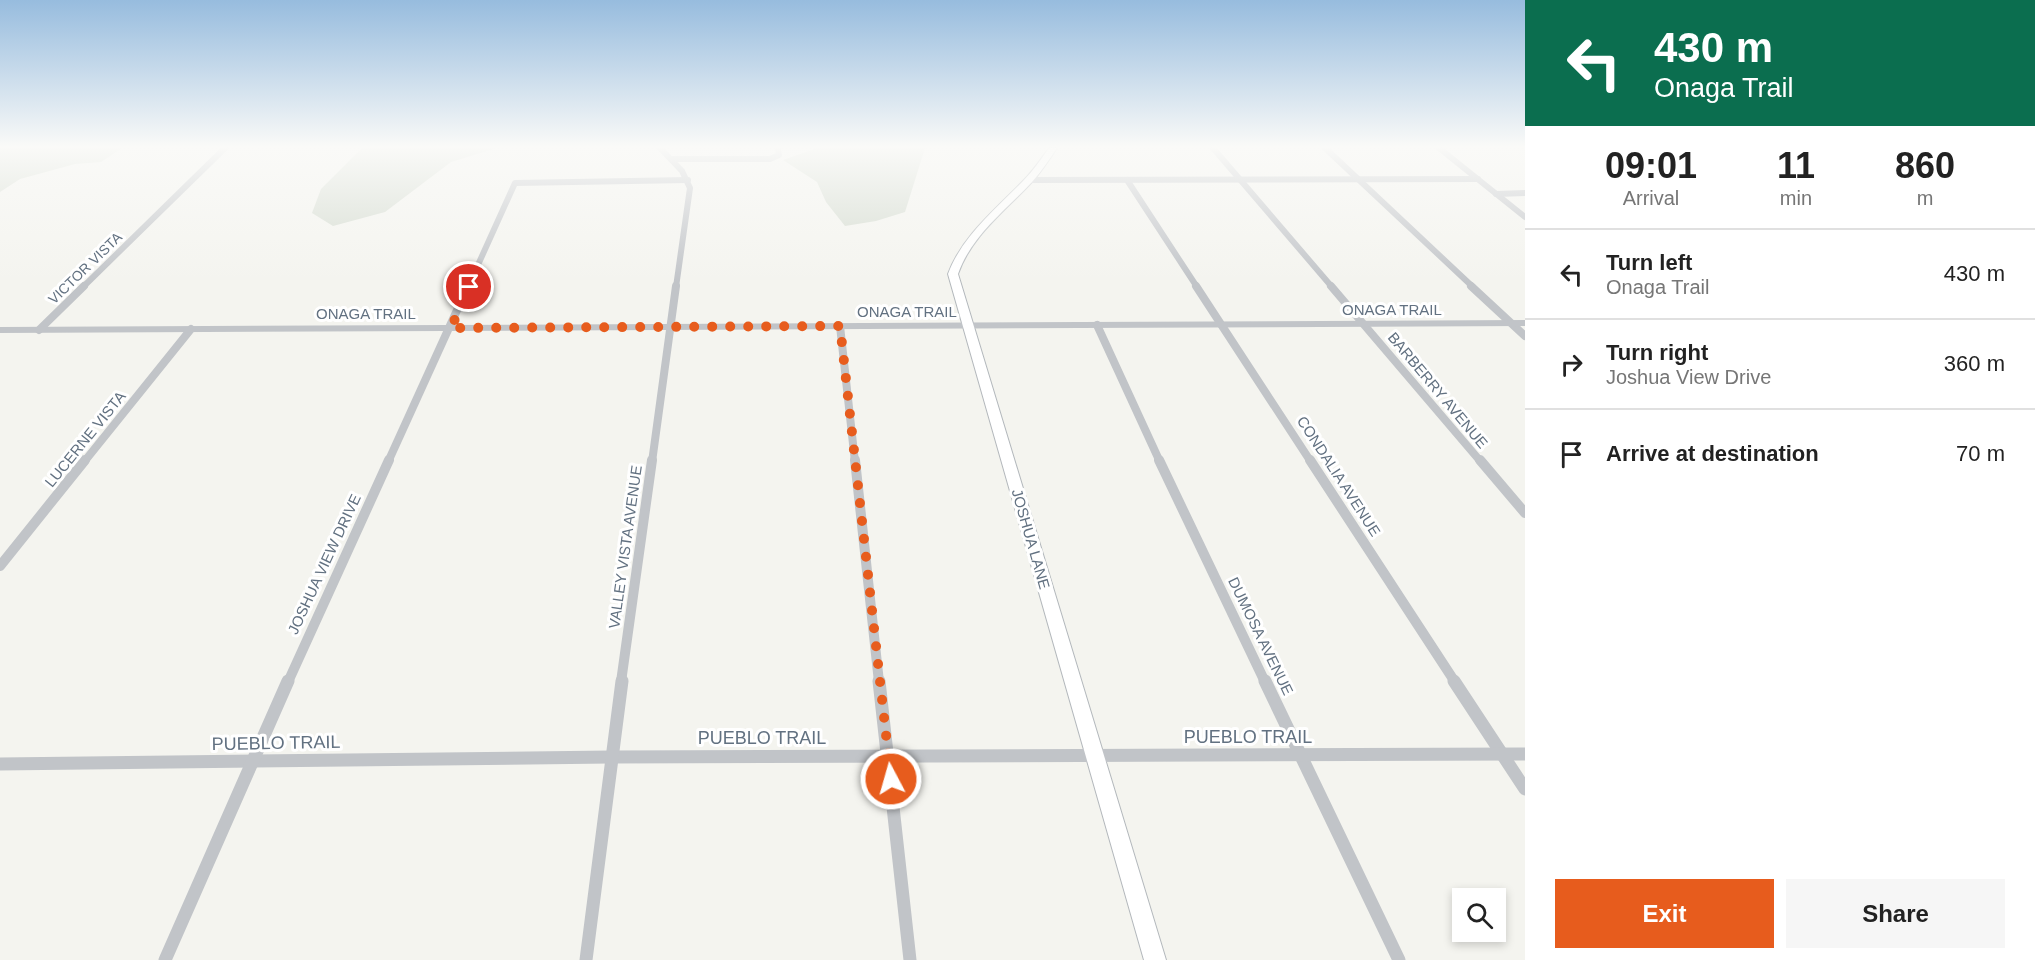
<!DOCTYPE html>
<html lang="en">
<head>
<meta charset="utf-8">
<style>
  body { margin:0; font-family:Helvetica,sans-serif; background:#f6f6f6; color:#222; height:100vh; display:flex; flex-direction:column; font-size:22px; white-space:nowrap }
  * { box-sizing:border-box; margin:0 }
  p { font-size:20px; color:#767676 }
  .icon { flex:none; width:33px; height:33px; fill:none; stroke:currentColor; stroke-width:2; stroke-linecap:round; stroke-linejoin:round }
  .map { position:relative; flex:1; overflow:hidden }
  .details { display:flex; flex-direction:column; background:#fff; width:510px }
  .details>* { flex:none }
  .top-card { background:#0b6e4f; color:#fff; overflow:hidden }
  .fabs { position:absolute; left:1452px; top:888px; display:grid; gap:12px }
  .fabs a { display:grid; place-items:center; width:54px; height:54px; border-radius:0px; background:#fff; box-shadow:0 3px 9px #0003; font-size:30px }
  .pin { position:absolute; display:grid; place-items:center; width:51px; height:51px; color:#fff; margin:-26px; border:3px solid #fff; border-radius:50%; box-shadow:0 2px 6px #0007 }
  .me { position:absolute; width:66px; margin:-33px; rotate:354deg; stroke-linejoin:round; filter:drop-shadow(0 0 4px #0008) }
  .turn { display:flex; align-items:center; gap:21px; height:126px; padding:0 30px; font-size:27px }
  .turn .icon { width:78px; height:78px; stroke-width:2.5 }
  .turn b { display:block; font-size:42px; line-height:51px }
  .eta { display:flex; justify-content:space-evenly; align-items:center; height:102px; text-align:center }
  .eta b { font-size:36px; font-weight:800; line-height:42px }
  .button { display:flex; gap:12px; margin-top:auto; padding:12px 30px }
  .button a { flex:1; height:69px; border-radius:0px; background:#e75c1d; color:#fff; font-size:24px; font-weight:800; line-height:69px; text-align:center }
  .button a+a { background:#f6f6f6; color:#222 }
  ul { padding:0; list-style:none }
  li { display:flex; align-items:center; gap:18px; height:90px; padding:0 30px; border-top:2px solid #e0e0e0 }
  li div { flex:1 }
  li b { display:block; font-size:22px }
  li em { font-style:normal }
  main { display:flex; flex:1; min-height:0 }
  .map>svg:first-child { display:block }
  .green { fill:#d4dbd0 }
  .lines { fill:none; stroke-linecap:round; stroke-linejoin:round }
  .secondary-casing { stroke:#b3b8bc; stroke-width:2 }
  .minor-far3 { stroke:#c1c4c8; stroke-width:6 }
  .minor-far2 { stroke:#c1c4c8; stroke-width:8 }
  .minor-far1 { stroke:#c1c4c8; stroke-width:10 }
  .minor { stroke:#c1c4c8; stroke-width:13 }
  .tertiary { fill:#c1c4c8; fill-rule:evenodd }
  .secondary { fill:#fff; fill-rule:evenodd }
  .route { stroke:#e75c1d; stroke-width:10; stroke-dasharray:0 18 }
  .labels { text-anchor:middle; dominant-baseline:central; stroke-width:6; stroke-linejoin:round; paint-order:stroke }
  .far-street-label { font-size:14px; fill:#627181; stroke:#fff }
  .street-label { font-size:15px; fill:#627181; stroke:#fff }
  .near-street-label { font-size:18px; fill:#627181; stroke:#fff }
</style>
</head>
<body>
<main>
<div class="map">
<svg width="1525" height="960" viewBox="0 0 1525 960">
  <rect width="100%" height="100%" fill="#f4f4ef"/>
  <g class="green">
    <polygon points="0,148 122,148 101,162 75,164 20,179 0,192"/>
    <polygon points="362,148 497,148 451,162 385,212 333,226 312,213 321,189"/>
    <polygon points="817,148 925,148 905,212 876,221 845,226 826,202 817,182 783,160"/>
  </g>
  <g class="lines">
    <defs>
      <path id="secondary" d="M1049,148H1057C1049,160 1041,172 1032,182C1005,211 971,236 958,274L1166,960H1144L948,274C962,236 996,209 1023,181C1033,171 1041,159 1049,148Z"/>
    </defs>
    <use href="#secondary" class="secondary-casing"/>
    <g class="minor-far3">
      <polyline points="660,148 682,171 690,188 676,287"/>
      <polyline points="1213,148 1332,287"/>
      <polyline points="1325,148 1473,287"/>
      <polyline points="1439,148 1525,217"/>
      <polyline points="673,159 770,159 779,155 778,148"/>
      <polyline points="1029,180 1478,179"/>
      <polyline points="1127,180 1197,287"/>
      <polyline points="1496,194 1525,193"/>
      <polyline points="83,287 225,148"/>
      <polyline points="468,287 515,183 688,180"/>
    </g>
    <g class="minor-far2">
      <polyline points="1196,286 1311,462"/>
      <polyline points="1331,286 1481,462"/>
      <polyline points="1471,286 1525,336"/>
      <polyline points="1097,325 1160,462"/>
      <polyline points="840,326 855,462"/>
      <polyline points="39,330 84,286"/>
      <polyline points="84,462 191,329"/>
      <polyline points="388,462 468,286"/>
      <polyline points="652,462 676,286"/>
    </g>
    <g class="minor-far1">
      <polyline points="855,460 879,682"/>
      <polyline points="1159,460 1265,682"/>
      <polyline points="1310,460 1455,682"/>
      <polyline points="1480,460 1525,513"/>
      <polyline points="0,566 85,460"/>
      <polyline points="288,682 389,460"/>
      <polyline points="621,682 652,460"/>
    </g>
    <g class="minor">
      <polyline points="879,681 910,960"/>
      <polyline points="1265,681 1399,960"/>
      <polyline points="1454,681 1525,789"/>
      <polyline points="0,764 611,757 1525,754"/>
      <polyline points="165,960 288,681"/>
      <polyline points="586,960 622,681"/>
    </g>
    <polygon class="tertiary" points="1525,320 1525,326 0,333 0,327"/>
    <use href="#secondary" class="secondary"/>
  </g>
  <linearGradient id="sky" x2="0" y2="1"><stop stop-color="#97bcde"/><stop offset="0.52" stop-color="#fafaf8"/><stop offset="1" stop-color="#fafaf8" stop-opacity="0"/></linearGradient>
  <rect width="1525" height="282" fill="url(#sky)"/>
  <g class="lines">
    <polyline class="route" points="469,287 451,328 840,326 891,779"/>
  </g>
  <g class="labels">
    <g class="far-street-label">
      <text transform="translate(85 268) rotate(-44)">VICTOR VISTA</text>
    </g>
    <g class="street-label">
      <text x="1392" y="309">ONAGA TRAIL</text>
      <text x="907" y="311">ONAGA TRAIL</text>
      <text x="366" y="313">ONAGA TRAIL</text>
      <text transform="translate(1438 390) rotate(50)">BARBERRY AVENUE</text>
      <text transform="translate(85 439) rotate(-51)">LUCERNE VISTA</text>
      <text transform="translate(1339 476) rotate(57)">CONDALIA AVENUE</text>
      <text transform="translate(1031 539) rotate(74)">JOSHUA LANE</text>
      <text transform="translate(625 547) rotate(-82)">VALLEY VISTA AVENUE</text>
      <text transform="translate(324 564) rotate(-65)">JOSHUA VIEW DRIVE</text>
      <text transform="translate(1261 636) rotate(64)">DUMOSA AVENUE</text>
    </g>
    <g class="near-street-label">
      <text x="1248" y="737">PUEBLO TRAIL</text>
      <text x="762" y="738">PUEBLO TRAIL</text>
      <text transform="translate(276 743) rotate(-1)">PUEBLO TRAIL</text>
    </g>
  </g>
</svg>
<div class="fabs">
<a><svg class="icon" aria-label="search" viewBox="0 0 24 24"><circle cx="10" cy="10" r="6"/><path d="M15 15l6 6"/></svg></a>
</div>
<div class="pin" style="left:469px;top:287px;background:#d93025"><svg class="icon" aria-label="arrive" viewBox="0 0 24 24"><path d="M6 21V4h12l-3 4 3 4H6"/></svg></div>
<svg class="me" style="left:891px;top:779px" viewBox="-20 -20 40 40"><circle r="17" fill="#e75c1d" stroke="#fff" stroke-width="3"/><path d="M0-11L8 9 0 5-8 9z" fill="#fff"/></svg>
</div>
<section class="details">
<div class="top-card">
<div class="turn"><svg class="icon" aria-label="left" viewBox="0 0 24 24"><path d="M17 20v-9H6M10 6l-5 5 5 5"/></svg><div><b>430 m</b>Onaga Trail</div></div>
</div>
<div class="eta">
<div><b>09:01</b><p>Arrival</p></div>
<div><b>11</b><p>min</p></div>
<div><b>860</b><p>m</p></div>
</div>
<ul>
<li><svg class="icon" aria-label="left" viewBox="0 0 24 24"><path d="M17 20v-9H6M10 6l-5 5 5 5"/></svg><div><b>Turn left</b><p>Onaga Trail</p></div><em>430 m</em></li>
<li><svg class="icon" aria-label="right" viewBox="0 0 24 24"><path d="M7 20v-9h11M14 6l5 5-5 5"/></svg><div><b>Turn right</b><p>Joshua View Drive</p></div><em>360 m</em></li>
<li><svg class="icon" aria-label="arrive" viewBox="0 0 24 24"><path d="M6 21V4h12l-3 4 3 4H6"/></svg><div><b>Arrive at destination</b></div><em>70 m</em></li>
</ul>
<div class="button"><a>Exit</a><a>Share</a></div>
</section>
</main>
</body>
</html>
